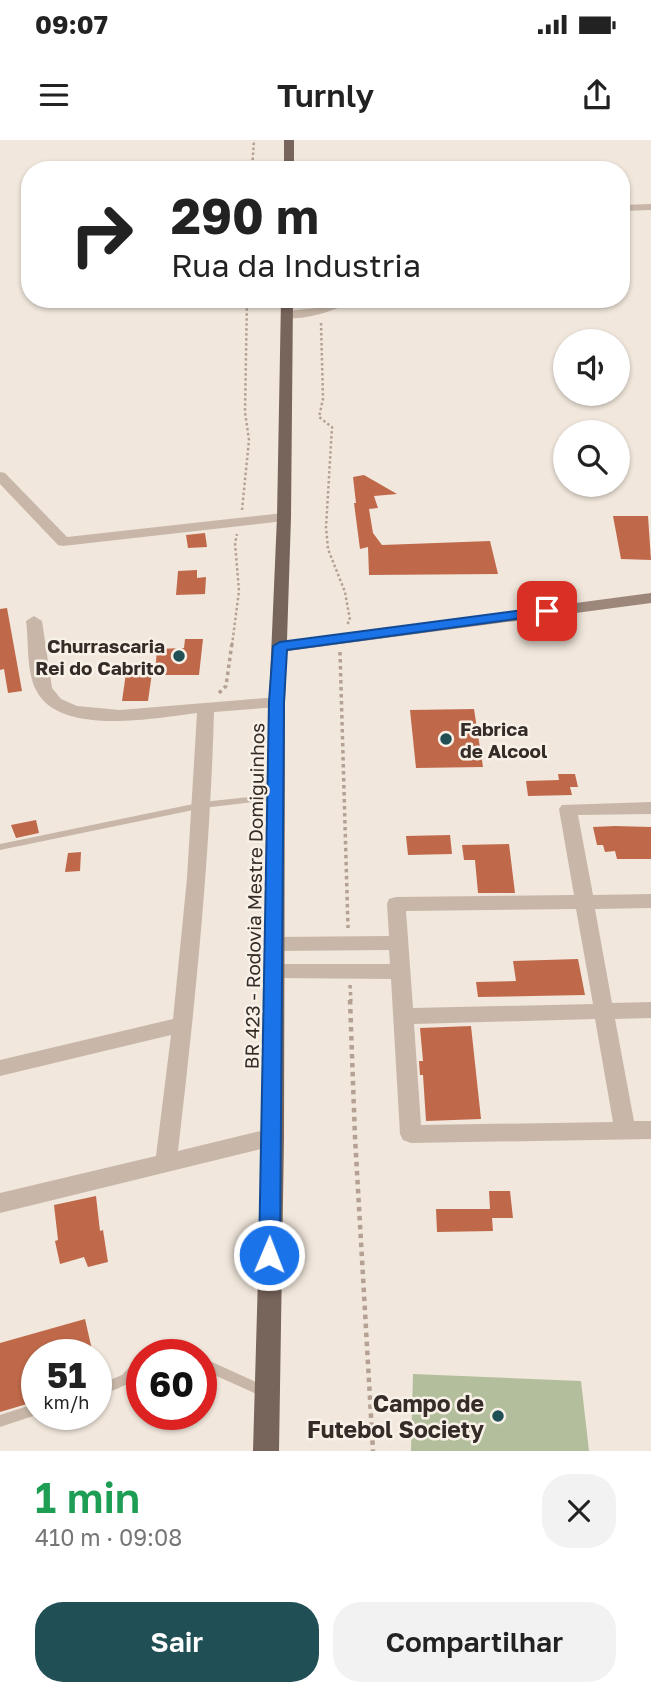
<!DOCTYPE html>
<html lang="pt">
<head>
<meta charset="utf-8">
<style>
  body { margin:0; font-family:"Golos Text",sans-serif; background:#f2f2f2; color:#222; height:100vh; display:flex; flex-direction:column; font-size:26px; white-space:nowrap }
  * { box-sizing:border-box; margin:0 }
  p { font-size:23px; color:#767676 }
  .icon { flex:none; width:38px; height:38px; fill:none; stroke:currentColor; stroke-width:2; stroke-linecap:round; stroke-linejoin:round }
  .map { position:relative; height:1311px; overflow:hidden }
  .details { display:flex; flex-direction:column; background:#fff; flex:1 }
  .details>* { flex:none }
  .guide { position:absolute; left:21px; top:21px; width:609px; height:147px; border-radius:28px; box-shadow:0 2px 5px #0004; background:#fff; color:#222; overflow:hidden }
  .buttons { position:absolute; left:553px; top:189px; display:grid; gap:14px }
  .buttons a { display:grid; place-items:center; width:77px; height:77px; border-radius:50%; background:#fff; box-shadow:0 2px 5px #0004; font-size:35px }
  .speed { position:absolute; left:21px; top:1199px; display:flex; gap:14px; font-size:35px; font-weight:700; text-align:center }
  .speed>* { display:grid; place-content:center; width:91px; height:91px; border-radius:50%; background:#fff; box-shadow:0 2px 5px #0004; line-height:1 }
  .speed small { font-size:18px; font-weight:400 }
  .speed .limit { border:10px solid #d22; background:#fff; color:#111 }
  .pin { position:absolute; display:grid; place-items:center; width:60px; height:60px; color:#fff; margin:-30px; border-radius:14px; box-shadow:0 4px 10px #0006 }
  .me { position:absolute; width:77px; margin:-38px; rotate:1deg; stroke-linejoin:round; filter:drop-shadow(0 0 5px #0008) }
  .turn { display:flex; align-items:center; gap:24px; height:147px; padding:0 35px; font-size:32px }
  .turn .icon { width:91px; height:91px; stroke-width:2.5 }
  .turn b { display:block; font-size:49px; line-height:60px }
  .round { display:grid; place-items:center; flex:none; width:74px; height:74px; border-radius:28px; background:#f2f2f2 }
  .head { display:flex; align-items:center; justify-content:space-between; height:119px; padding:0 35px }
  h1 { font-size:42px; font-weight:600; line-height:52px; color:#1e9e55 }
  .action { display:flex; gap:14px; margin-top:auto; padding:14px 35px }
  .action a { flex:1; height:80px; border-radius:28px; background:#205055; color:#fff; font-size:28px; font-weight:600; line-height:80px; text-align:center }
  .action a+a { background:#f2f2f2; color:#222 }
  .status { display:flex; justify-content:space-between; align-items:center; height:49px; padding:0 35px; background:#fff; direction:ltr }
  .status svg { height:19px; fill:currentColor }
  header { display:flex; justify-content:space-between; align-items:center; height:91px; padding:0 35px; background:#fff; font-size:32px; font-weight:600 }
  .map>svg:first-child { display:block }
  .green { fill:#b3bf9c }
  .building { fill:#c0694a }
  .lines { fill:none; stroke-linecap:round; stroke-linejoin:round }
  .path-far2 { stroke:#b4a193; stroke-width:2.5; stroke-dasharray:2.5 2.5; stroke-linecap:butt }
  .path-far1 { stroke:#b4a193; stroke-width:3.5; stroke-dasharray:3.5 3.5; stroke-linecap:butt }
  .path { stroke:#b4a193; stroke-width:4.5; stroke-dasharray:4.5 4.5; stroke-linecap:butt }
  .lane { fill:#c8b7a8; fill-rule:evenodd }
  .street { fill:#c8b7a8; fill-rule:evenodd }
  .secondary { fill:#9c877a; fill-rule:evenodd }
  .primary { fill:#77645a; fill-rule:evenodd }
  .route { fill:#1a73e8; stroke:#114b97; stroke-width:2 }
  .poi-dot { fill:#205055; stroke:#f8f1e8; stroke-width:2.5 }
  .labels { text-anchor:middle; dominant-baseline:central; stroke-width:5; stroke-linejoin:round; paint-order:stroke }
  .poi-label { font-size:19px; font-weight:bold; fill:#352c28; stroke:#f8f1e8; text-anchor:end }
  .street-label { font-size:19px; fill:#352c28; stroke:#f8f1e8 }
  .near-poi-label { font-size:23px; font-weight:bold; fill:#352c28; stroke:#f8f1e8; text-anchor:end }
</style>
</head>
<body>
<div class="status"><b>09:07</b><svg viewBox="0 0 49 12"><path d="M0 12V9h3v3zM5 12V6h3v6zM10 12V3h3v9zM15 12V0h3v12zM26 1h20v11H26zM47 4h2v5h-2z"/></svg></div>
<header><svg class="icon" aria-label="menu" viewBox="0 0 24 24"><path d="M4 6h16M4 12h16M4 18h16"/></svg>Turnly<svg class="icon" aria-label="share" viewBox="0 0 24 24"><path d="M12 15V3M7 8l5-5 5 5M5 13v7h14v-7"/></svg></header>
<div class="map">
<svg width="651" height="1311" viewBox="0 0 651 1311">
  <rect width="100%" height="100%" fill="#f1e7dc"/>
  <polygon class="green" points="413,1234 581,1241 589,1311 411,1311"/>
  <g class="building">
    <polygon points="364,335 397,354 374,356 378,368 369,369 373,393 382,405 490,401 498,434 369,435 368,407 360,409 354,363 356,363 353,337"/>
    <polygon points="613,376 648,376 651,420 621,419"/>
    <polygon points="205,393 207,407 188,408 186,395"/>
    <polygon points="197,430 197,438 206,437 205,454 176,455 178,431"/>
    <polygon points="7,468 22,551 8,553 4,529 0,530 0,469"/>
    <polygon points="185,499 203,499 199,535 155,535 157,509 184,508"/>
    <polygon points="127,526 153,526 148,561 122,561"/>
    <polygon points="474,569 483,627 416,628 410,570"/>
    <polygon points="558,634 575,634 578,647 570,647 572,655 528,656 526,641 559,640"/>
    <polygon points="36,680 39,693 16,698 11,685"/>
    <polygon points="615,686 651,687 651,719 617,719 615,711 605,712 603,705 597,705 593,687"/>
    <polygon points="450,695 452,714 408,715 406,696"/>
    <polygon points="509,704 515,753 478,753 475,720 464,720 462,705"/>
    <polygon points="81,712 80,731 65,732 68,713"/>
    <polygon points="578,819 585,855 478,857 476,842 516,841 513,821"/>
    <polygon points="471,886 481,979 426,981 423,935 420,935 419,921 423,921 420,888"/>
    <polygon points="489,1051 510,1051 513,1078 492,1078 493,1091 437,1092 436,1069 490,1069"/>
    <polygon points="96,1056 100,1091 103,1090 108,1122 88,1127 84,1117 60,1124 55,1101 58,1100 54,1065"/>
    <polygon points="85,1179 93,1214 37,1214 37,1261 0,1272 0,1203"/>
  </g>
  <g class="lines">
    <g class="path-far2">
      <polyline points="252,30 254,0"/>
      <polyline points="321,183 323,259 319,277 332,287 326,387 328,409 345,452 350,480 346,486"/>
      <polyline points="242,370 249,300 245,272 247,159"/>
      <polyline points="232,505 239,451 235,403 237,394"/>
    </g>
    <g class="path-far1">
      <polyline points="340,512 348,788"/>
      <polyline points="219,553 226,546 232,503"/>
      <polyline points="350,845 351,861"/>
    </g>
    <polyline class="path" points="350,860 355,997 373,1311"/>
    <g class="lane">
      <polygon points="277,654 281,657 280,659 203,668 0,710 0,704 203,662"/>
      <polygon points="170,1205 185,1210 187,1214 146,1214 148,1210"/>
      <polygon points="142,1216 142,1231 130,1243 96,1258 96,1246 122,1235 138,1218"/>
      <polygon points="201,1217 267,1247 269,1251 267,1255 263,1257 201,1229"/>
      <polygon points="37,1263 37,1274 39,1274 0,1287 0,1275"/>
    </g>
    <g class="street">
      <polygon points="651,64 651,70 621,71 621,65"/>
      <path d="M338,159H355C342,169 294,185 281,175L287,171L316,168Z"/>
      <polygon points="0,332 5,333 67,397 284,373 291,377 284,381 63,406 58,405 0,344"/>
      <path d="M34,476L42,481L52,548L61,559L77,566L120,570L277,557L285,562L277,567L214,572C210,719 195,865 178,1011L273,988L281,991L284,997L281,1003L273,1006L0,1073V1053L156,1016L171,895L0,936V920L173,879L187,738L197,573C156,578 59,597 36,550C26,530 29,502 26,481Z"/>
      <path d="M651,662V674L578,675L593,755L651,754V768L595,769L612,863L651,862V878L615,879L634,981H651V999L411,1003L403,1000L400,994L391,839L275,838L268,836L265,831L268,826L275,824H390L389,810L275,811L268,809L265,804L268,799L275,797L389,796L387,764L389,759L396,757L574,755L559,669L562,665ZM576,769L593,864L413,868L406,771ZM595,879L613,982L421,985L414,884Z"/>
    </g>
    <polygon class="secondary" points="651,453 651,463 280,512 272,507 280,502"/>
    <g class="primary">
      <rect x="284" y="0" width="10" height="30"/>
      <polygon points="281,159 293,159 291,377 285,562 284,997 279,1311 253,1311 262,997 269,562 277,377"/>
    </g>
  </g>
  <polygon class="route" points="547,467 554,471 552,474 287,510 284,562 280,1115 277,1122 269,1125 262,1122 259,1115 269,562 273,506 280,502"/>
  <g class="poi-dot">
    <circle cx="179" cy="516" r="7"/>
    <circle cx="446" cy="599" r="7"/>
    <circle cx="498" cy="1276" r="7"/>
  </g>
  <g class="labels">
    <g class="poi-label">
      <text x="165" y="505">Churrascaria<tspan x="165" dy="22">Rei do Cabrito</tspan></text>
      <text x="460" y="588" text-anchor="start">Fabrica<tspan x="460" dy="22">de Alcool</tspan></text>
    </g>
    <g class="street-label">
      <text transform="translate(254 756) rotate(-89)">BR 423 - Rodovia Mestre Domiguinhos</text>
    </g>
    <g class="near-poi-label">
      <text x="484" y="1263">Campo de<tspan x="484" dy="26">Futebol Society</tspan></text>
    </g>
  </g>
</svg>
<div class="buttons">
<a><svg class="icon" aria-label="sound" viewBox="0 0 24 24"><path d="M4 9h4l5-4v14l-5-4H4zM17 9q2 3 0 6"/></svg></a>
<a><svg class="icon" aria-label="search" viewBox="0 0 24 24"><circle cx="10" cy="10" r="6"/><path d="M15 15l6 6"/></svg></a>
</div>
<div class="speed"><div>51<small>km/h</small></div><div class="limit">60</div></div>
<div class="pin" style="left:547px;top:471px;background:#d93025"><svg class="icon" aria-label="arrive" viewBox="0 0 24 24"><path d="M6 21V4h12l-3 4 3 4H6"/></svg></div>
<svg class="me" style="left:269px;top:1115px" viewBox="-20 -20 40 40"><circle r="17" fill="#1a73e8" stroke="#fff" stroke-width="3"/><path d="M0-11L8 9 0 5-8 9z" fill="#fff"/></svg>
<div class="guide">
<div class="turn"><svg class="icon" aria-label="right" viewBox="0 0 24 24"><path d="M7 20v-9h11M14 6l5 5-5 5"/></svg><div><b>290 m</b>Rua da Industria</div></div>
</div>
</div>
<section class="details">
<div class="head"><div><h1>1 min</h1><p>410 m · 09:08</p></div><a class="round"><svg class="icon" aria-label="close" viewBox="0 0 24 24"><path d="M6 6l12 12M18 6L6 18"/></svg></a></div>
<div class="action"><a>Sair</a><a>Compartilhar</a></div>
</section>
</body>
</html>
